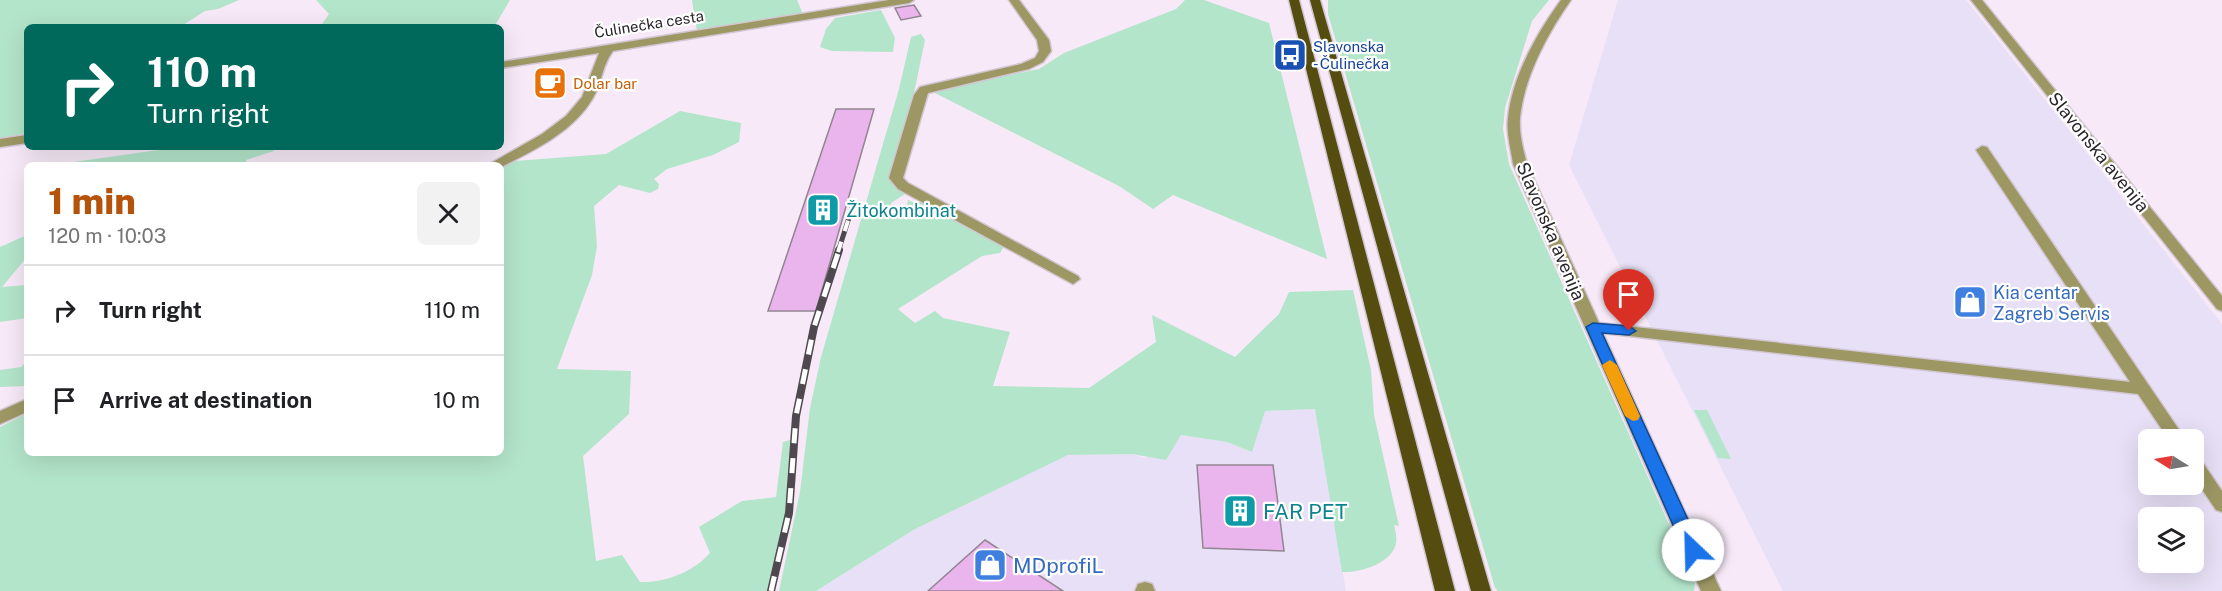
<!DOCTYPE html>
<html lang="en">
<head>
<meta charset="utf-8">
<style>
  body { margin:0; font-family:"Public Sans",sans-serif; background:#f2f2f2; color:#202124; height:100vh; display:flex; flex-direction:column; font-size:22px; white-space:nowrap }
  * { box-sizing:border-box; margin:0 }
  p { font-size:20px; color:#757577 }
  .icon { flex:none; width:33px; height:33px; fill:none; stroke:currentColor; stroke-width:2; stroke-linecap:round; stroke-linejoin:round }
  .map { position:relative; flex:1; overflow:hidden }
  .side { position:absolute; left:24px; top:162px; width:480px; height:294px; display:flex; flex-direction:column; background:#fff; border-radius:9px; box-shadow:0 6px 24px #0002 }
  .side>* { flex:none }
  .guide { position:absolute; left:24px; top:24px; width:480px; height:126px; border-radius:9px; box-shadow:0 6px 24px #0002; background:#00695c; color:#fff; overflow:hidden }
  .needle { width:39px; rotate:281deg }
  .controls { position:absolute; left:2138px; top:429px; display:grid; gap:12px }
  .controls a { display:grid; place-items:center; width:66px; height:66px; border-radius:9px; background:#fff; box-shadow:0 6px 24px #0002; font-size:30px }
  .pin { position:absolute; display:grid; place-items:center; width:51px; height:51px; color:#fff; margin:-62px -26px; border-radius:50% 50% 50% 0; rotate:-45deg; box-shadow:0 0 6px #0007 }
  .pin .icon { rotate:45deg }
  .me { position:absolute; width:66px; margin:-33px; rotate:336deg; stroke-linejoin:round; filter:drop-shadow(0 0 4px #0008) }
  .turn { display:flex; align-items:center; gap:21px; height:126px; padding:0 24px; font-size:27px }
  .turn .icon { width:78px; height:78px; stroke-width:2.5 }
  .turn b { display:block; font-size:42px; line-height:51px }
  .round { display:grid; place-items:center; flex:none; width:63px; height:63px; border-radius:9px; background:#f2f2f2 }
  .head { display:flex; align-items:center; justify-content:space-between; height:102px; padding:0 24px }
  h1 { font-size:36px; font-weight:800; line-height:45px; color:#b45309 }
  ul { padding:0; list-style:none }
  li { display:flex; align-items:center; gap:18px; height:90px; padding:0 24px; border-top:2px solid #e0e0e0 }
  li div { flex:1 }
  li b { display:block; font-size:22px }
  li em { font-style:normal }
  .map>svg:first-child { display:block }
  .commercial { fill:#e7e0f6; fill-rule:evenodd }
  .green { fill:#b3e5ca }
  .building { fill:#eab5ec; stroke:#928592; stroke-width:1.5 }
  .lines { fill:none; stroke-linecap:round; stroke-linejoin:round }
  .minor-casing { stroke:#d2c6d2; stroke-width:3 }
  .major-casing { stroke:#d2c6d2; stroke-width:3 }
  .minor { fill:#9c9763; fill-rule:evenodd }
  .major { fill:#544d0f; fill-rule:evenodd }
  .rail-far1-casing { stroke:#4f494f; stroke-width:5 }
  .rail-casing { stroke:#4f494f; stroke-width:8 }
  .rail-far1 { stroke:#fff; stroke-width:4; stroke-dasharray:11; stroke-linecap:butt }
  .rail { stroke:#fff; stroke-width:5; stroke-dasharray:15; stroke-linecap:butt }
  .route { fill:#1a73e8; stroke:#114b97; stroke-width:1.5 }
  .slow { fill:#f59e0b }
  .labels { text-anchor:middle; dominant-baseline:central; stroke-width:4.5; stroke-linejoin:round; paint-order:stroke }
  .far-street-label { font-size:15px; fill:#2a252a; stroke:#fff }
  .far-transit-label { font-size:15px; fill:#164399; stroke:#fff; text-anchor:start }
  .far-food-label { font-size:15px; fill:#c56008; stroke:#fff; text-anchor:start }
  .street-label { font-size:18px; fill:#2a252a; stroke:#fff }
  .culture-label { font-size:18px; fill:#0d838f; stroke:#fff; text-anchor:start }
  .shop-label { font-size:18px; fill:#366cbe; stroke:#fff; text-anchor:start }
  .near-culture-label { font-size:21px; fill:#0d838f; stroke:#fff; text-anchor:start }
  .near-shop-label { font-size:21px; fill:#366cbe; stroke:#fff; text-anchor:start }
</style>
</head>
<body>
<div class="map">
<svg width="2222" height="591" viewBox="0 0 2222 591">
  <rect width="100%" height="100%" fill="#f7e9f7"/>
  <g class="commercial">
    <path d="M1618,0H1966L2222,324V591H1783L1569,165ZM2148,440H2193V484H2148ZM2148,518H2193V562H2148Z"/>
    <polygon points="1315,409 1346,591 816,591 915,529 1068,455 1132,454 1145,458 1181,435 1227,442 1252,452 1264,411"/>
  </g>
  <g class="green">
    <polygon points="0,0 239,0 218,9 205,11 180,27 27,27 27,133 0,138"/>
    <polygon points="316,0 510,0 494,27 320,27 329,14"/>
    <polygon points="692,0 797,0 803,14 697,31"/>
    <polygon points="1185,0 1204,0 1269,23 1327,259 1173,195 1153,209 1119,186 931,91 1039,69 1064,53 1176,9"/>
    <polygon points="1328,0 1549,0 1532,21 1505,108 1503,129 1509,164 1695,583 1694,591 1498,591 1495,588 1328,14"/>
    <polygon points="881,10 895,38 893,52 832,51 820,47 826,29 835,18"/>
    <path d="M921,34L925,40L914,93L892,177L894,186L905,194L891,203L888,216L907,207L908,200L917,204L920,202L1005,245L1000,253L982,256L898,309L915,323L935,311L943,318L1010,332L993,386L1089,388L1156,342L1152,315L1235,357L1279,314L1289,292L1353,290L1371,370L1374,415L1399,526L1394,525C1396,533 1398,542 1394,549C1386,565 1358,573 1342,572L1315,409L1265,411L1252,452L1227,442L1181,435L1166,460L1132,454L1068,455L915,529L816,591H779L800,492L810,408L821,357L899,89L911,37Z"/>
    <path d="M680,111L741,123L739,142L713,155L667,169L654,179L659,184L658,189L650,193L619,185L594,206L597,246L592,275L557,369L631,371L629,414L583,456L596,561L622,555L640,582C665,583 693,572 710,553L699,527L742,501L776,497L783,442L790,440L785,515L767,591H0V427L27,413V453H501V168L515,161L606,154Z"/>
    <polygon points="180,147 276,147 274,151 246,160 247,165 52,165"/>
    <polygon points="27,235 27,257 2,287 27,285 27,318 0,322 0,247"/>
    <polygon points="27,361 27,386 0,387 0,370 21,367"/>
    <polygon points="1694,410 1707,410 1731,459 1718,458"/>
  </g>
  <g class="building">
    <polygon points="914,5 921,16 901,20 895,8"/>
    <polygon points="836,109 874,109 816,311 768,311"/>
    <polygon points="1197,465 1273,465 1284,551 1203,548"/>
    <polygon points="985,540 1063,591 928,591"/>
  </g>
  <g class="lines">
    <defs>
      <g id="minor">
        <path d="M889,0H914L909,3L613,51C602,65 602,83 593,98C573,132 535,150 501,167V165H488L542,134L566,116L582,97L599,53L501,68V62Z"/>
        <polygon points="1009,0 1019,0 1049,40 1051,51 1043,62 1029,69 928,93 903,178 908,183 1078,276 1080,279 1073,284 898,189 889,178 914,95 920,87 1021,64 1035,58 1039,51 1037,40"/>
        <path d="M1561,0H1571C1548,33 1524,77 1520,118C1519,134 1523,149 1527,164L1599,323L2130,382L1976,150L1982,146L1987,147L2186,440H2169L2138,394L1603,333L1721,591H1701L1513,164C1511,149 1506,133 1508,118C1512,77 1537,33 1561,0Z"/>
        <polygon points="1971,0 1982,0 2222,296 2222,311 2217,309"/>
        <polygon points="27,135 27,143 0,147 0,139"/>
        <polygon points="27,399 27,412 0,424 0,411"/>
        <polygon points="2193,456 2199,457 2222,491 2222,512 2216,510 2193,476"/>
        <polygon points="1145,582 1152,584 1155,591 1135,591 1138,584"/>
      </g>
      <g id="major">
        <polygon points="1289,0 1299,0 1455,591 1435,591"/>
        <polygon points="1310,0 1320,0 1491,591 1471,591"/>
      </g>
    </defs>
    <use href="#minor" class="minor-casing"/>
    <use href="#major" class="major-casing"/>
    <use href="#minor" class="minor"/>
    <use href="#major" class="major"/>
    <defs>
      <polyline id="rail-far1" points="838,252 853,205"/>
      <polyline id="rail" points="771,591 789,513 796,416 814,327 839,250"/>
    </defs>
    <use href="#rail-far1" class="rail-far1-casing"/>
    <use href="#rail" class="rail-casing"/>
    <use href="#rail-far1" class="rail-far1"/>
    <use href="#rail" class="rail"/>
  </g>
  <polygon class="route" points="1593,323 1629,326 1636,331 1629,335 1602,333 1702,550 1699,555 1687,555 1684,550 1586,327"/>
  <polygon class="slow" points="1610,360 1617,365 1640,416 1638,420 1633,421 1625,416 1602,365"/>
  <defs>
    <symbol id="bus-square" viewBox="-11 -11 22 22"><rect x="-9" y="-9" width="18" height="18" rx="4" fill="#1a4fb4" stroke="#fff"/><path d="M-5-6H5V4H4V6H2V4H-2V6H-4V4H-5ZM-3.5-4V0h7V-4ZM-3.5 1.2v1.5H-2V1.2ZM2 1.2v1.5H3.5V1.2Z" fill="#fff"/></symbol>
    <symbol id="cafe-square" viewBox="-11 -11 22 22"><rect x="-9" y="-9" width="18" height="18" rx="4" fill="#e8710a" stroke="#fff"/><path d="M-5.5-4.5H6V0H3Q3 3.5 0 3.5H-2.5Q-5.5 3.5-5.5 0ZM3-3.2v2h1.7v-2ZM-6 4.5H4V6H-6Z" fill="#fff"/></symbol>
    <symbol id="building-square" viewBox="-11 -11 22 22"><rect x="-9" y="-9" width="18" height="18" rx="4" fill="#0f9aa8" stroke="#fff"/><path d="M-4-6H4V6H1V3H-1V6H-4ZM-2.5-4.3h1.7v1.8h-1.7ZM.8-4.3h1.7v1.8H.8ZM-2.5-1h1.7V.8h-1.7ZM.8-1h1.7V.8H.8Z" fill="#fff"/></symbol>
    <symbol id="shop-square" viewBox="-11 -11 22 22"><rect x="-9" y="-9" width="18" height="18" rx="4" fill="#3f7fe0" stroke="#fff"/><path d="M-5-2.5h2.3a2.7 3.5 0 0 1 5.4 0H5L5.5 6h-11ZM-1.5-2.5h3a1.5 2.3 0 0 0-3 0Z" fill="#fff"/></symbol>
  </defs>
  <g fill-rule="evenodd">
    <use href="#bus-square" x="1271" y="36" width="38" height="38"/>
    <use href="#cafe-square" x="531" y="64" width="38" height="38"/>
    <use href="#building-square" x="804" y="191" width="38" height="38"/>
    <use href="#shop-square" x="1951" y="283" width="38" height="38"/>
    <use href="#building-square" x="1221" y="492" width="38" height="38"/>
    <use href="#shop-square" x="971" y="546" width="38" height="38"/>
  </g>
  <g class="labels">
    <g class="far-street-label">
      <text transform="translate(649 24) rotate(-9)">Čulinečka cesta</text>
    </g>
    <g class="far-transit-label">
      <text x="1313" y="46">Slavonska<tspan x="1313" dy="17">- Čulinečka</tspan></text>
    </g>
    <g class="far-food-label">
      <text x="573" y="83">Dolar bar</text>
    </g>
    <g class="street-label">
      <text transform="translate(2099 152) rotate(51)">Slavonska avenija</text>
      <text transform="translate(1551 231) rotate(67)">Slavonska avenija</text>
    </g>
    <g class="culture-label">
      <text x="846" y="210">Žitokombinat</text>
    </g>
    <g class="shop-label">
      <text x="1993" y="292">Kia centar<tspan x="1993" dy="21">Zagreb Servis</tspan></text>
    </g>
    <g class="near-culture-label">
      <text x="1263" y="511">FAR PET</text>
    </g>
    <g class="near-shop-label">
      <text x="1013" y="565">MDprofiL</text>
    </g>
  </g>
</svg>
<div class="controls">
<a><svg class="needle" viewBox="-14 -14 28 28"><path d="M0-13l5 13h-10z" fill="#e53935"/><path d="M0 13l5-13h-10z" fill="#757577"/></svg></a>
<a><svg class="icon" aria-label="layers" viewBox="0 0 24 24"><path d="M12 4l9 5-9 5-9-5zM3 14l9 5 9-5"/></svg></a>
</div>
<div class="pin" style="left:1629px;top:331px;background:#d93025"><svg class="icon" aria-label="arrive" viewBox="0 0 24 24"><path d="M6 21V4h12l-3 4 3 4H6"/></svg></div>
<svg class="me" style="left:1693px;top:550px" viewBox="-20 -20 40 40"><circle r="19" fill="#fff"/><path d="M0-13L10 11 0 6-10 11z" fill="#1a73e8"/></svg>
<div class="guide">
<div class="turn"><svg class="icon" aria-label="right" viewBox="0 0 24 24"><path d="M7 20v-9h11M14 6l5 5-5 5"/></svg><div><b>110 m</b>Turn right</div></div>
</div>
<section class="side">
<div class="head"><div><h1>1 min</h1><p>120 m · 10:03</p></div><a class="round"><svg class="icon" aria-label="close" viewBox="0 0 24 24"><path d="M6 6l12 12M18 6L6 18"/></svg></a></div>
<ul>
<li><svg class="icon" aria-label="right" viewBox="0 0 24 24"><path d="M7 20v-9h11M14 6l5 5-5 5"/></svg><div><b>Turn right</b></div><em>110 m</em></li>
<li><svg class="icon" aria-label="arrive" viewBox="0 0 24 24"><path d="M6 21V4h12l-3 4 3 4H6"/></svg><div><b>Arrive at destination</b></div><em>10 m</em></li>
</ul>
</section>
</div>
</body>
</html>
